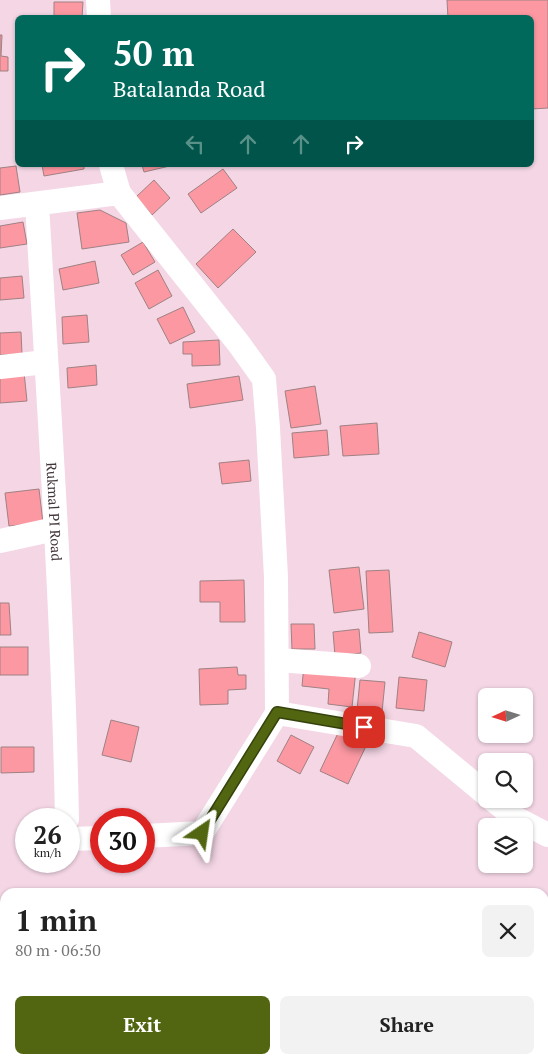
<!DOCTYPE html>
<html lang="en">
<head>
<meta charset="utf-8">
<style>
  body { margin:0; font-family:"PT Serif",serif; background:#f2f2f2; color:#222; height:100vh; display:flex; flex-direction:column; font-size:19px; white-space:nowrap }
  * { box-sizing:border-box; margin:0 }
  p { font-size:16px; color:#767676 }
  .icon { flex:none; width:28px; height:28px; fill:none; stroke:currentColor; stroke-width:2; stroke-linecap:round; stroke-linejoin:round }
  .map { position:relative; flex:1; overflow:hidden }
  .details { position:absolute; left:0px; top:888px; width:549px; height:176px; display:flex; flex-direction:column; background:#fff; border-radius:15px 15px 0 0; box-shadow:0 1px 4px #0004 }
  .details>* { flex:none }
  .top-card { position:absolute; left:15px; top:15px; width:519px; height:152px; border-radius:8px; box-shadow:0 1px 4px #0004; background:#00695c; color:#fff; overflow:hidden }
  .needle { width:32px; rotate:266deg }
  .buttons { position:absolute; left:478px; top:688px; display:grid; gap:10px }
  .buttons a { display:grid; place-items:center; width:55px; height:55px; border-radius:8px; background:#fff; box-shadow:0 1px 4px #0004; font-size:25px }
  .speed { position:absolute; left:15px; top:808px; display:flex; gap:10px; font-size:25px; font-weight:700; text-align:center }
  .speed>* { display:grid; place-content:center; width:65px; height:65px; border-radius:50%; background:#fff; box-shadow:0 1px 4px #0004; line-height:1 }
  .speed small { font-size:12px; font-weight:400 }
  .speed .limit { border:8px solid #d22; background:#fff; color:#111 }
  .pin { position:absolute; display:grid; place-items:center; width:42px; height:42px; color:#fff; margin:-21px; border-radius:10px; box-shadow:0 2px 8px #0006 }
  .me { position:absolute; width:55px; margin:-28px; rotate:32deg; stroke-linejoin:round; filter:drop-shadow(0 0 4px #0008) }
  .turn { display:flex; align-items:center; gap:18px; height:105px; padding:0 15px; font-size:22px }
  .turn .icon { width:65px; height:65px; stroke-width:2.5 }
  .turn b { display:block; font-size:35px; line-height:42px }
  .lanes { display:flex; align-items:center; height:48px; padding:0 15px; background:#0003; justify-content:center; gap:25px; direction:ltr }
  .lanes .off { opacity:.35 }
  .round { display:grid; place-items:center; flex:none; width:52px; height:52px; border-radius:8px; background:#f2f2f2 }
  .overview { display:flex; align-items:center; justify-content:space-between; height:85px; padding:0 15px }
  h1 { font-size:30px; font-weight:600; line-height:38px }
  .primary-button { display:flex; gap:10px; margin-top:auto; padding:10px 15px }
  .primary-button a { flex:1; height:58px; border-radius:8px; background:#526612; color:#fff; font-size:20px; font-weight:600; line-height:58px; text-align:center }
  .primary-button a+a { background:#f2f2f2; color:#222 }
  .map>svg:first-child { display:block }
  .building { fill:#fc98a2; stroke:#9f8183 }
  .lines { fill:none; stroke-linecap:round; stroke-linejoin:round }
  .minor { stroke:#fff; stroke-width:24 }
  .route-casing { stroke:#35420c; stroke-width:12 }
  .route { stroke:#526612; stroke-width:9 }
  .labels { text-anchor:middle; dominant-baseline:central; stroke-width:4; stroke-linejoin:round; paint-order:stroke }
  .street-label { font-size:14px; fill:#43373d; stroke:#fde5f1 }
</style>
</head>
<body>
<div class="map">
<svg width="548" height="1063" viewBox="0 0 548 1063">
  <rect width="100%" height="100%" fill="#f4d6e5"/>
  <g class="building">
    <polygon points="447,0 548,0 548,108 531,109 531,18 448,18"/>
    <polygon points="54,2 83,2 82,18 54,17"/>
    <polygon points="0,35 2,35 1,56 8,57 8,71 0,71"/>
    <polygon points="42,165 84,165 84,169 44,176"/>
    <polygon points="142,165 174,165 144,172"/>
    <polygon points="16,166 20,192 0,195 0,168"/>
    <polygon points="223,169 237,188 201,213 188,194"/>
    <polygon points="154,180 170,198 152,215 136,197"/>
    <polygon points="100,210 126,223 129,242 82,249 77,213"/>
    <polygon points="23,222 27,244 0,248 0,226"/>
    <polygon points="233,229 256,252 218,288 196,264"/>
    <polygon points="143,242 155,262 133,275 121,255"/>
    <polygon points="95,261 99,283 63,290 59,269"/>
    <polygon points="158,270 172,296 149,309 135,283"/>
    <polygon points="22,276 24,298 0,300 0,278"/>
    <polygon points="183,307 195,332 170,344 157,319"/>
    <polygon points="87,315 89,342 63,344 62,317"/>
    <polygon points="21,332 22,354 0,355 0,333"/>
    <polygon points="219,340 220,365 192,366 192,354 183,354 183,342"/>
    <polygon points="96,365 97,385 68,388 67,368"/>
    <polygon points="24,372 27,401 0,403 0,374"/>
    <polygon points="239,376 243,400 190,408 187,384"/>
    <polygon points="315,386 321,424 291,428 285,391"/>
    <polygon points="377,423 379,454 343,456 340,426"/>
    <polygon points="327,430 329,455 294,458 292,433"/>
    <polygon points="249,460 251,481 222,484 219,463"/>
    <polygon points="39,489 43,523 9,526 5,493"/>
    <polygon points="359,567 364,609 334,613 329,570"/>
    <polygon points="389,570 393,632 369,633 366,571"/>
    <polygon points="244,580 245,622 220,622 220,602 200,602 200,581"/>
    <polygon points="0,603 9,603 11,635 0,635"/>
    <polygon points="291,624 314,624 315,649 292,649"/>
    <polygon points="359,629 361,653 335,656 333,632"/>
    <polygon points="419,632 452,642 445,667 412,657"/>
    <rect x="0" y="647" width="28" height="28"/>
    <polygon points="304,665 356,670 352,707 328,704 329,689 302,686"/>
    <polygon points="237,667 238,675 246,675 246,689 228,690 228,704 200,705 199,669"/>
    <polygon points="399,677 427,680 424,711 396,708"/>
    <polygon points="360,680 385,682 382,712 357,710"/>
    <polygon points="111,720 139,727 131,762 102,755"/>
    <polygon points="339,731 367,744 348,784 320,771"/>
    <polygon points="291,735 314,747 300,774 277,761"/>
    <polygon points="1,747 34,747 34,772 1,773"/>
  </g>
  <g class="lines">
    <g class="minor">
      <polyline points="98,0 99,18"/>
      <polyline points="111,165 119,193"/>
      <path id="s1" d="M37,204C49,409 63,614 67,819"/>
      <polyline points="0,208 119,193 239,344 264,379 268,428 276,577 277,713"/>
      <polyline points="0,367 46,362"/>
      <polyline points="0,541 55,529"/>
      <polyline points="277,660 359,666"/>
      <polyline points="277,713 416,736 486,794"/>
      <polyline points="492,799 517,819 548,835"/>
      <polyline points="144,836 202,833 277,713"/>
      <polyline points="69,839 101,838"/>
    </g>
  </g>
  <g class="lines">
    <defs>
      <polyline id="route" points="202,833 277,712 364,727"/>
    </defs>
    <use href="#route" class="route-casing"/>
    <use href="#route" class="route"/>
  </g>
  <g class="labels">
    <g class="street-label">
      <text stroke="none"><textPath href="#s1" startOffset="308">Rukmal PI Road</textPath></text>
    </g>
  </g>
</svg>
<div class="buttons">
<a><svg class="needle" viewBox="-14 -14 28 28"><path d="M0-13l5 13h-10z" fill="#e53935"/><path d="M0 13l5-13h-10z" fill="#767676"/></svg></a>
<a><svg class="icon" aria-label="search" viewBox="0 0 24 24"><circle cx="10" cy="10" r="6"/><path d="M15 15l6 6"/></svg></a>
<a><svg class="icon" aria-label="layers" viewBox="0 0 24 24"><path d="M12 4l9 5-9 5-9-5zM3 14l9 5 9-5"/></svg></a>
</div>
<div class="speed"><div>26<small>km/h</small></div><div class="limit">30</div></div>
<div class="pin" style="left:364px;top:727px;background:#d93025"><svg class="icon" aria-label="arrive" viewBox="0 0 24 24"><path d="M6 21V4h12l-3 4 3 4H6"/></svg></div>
<svg class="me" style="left:202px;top:833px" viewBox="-20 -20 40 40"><path d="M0-17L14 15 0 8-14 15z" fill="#526612" stroke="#fff" stroke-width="4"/></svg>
<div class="top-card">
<div class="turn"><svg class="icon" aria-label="right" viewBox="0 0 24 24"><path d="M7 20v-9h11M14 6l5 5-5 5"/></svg><div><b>50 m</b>Batalanda Road</div></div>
<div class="lanes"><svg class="icon off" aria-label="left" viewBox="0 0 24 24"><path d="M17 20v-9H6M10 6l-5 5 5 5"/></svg><svg class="icon off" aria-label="ahead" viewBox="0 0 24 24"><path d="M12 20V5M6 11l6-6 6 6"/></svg><svg class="icon off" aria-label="ahead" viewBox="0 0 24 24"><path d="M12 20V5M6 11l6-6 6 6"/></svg><svg class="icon" aria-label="right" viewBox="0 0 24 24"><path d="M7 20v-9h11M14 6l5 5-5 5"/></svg></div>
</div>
<section class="details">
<div class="overview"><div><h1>1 min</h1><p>80 m · 06:50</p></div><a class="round"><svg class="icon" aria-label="close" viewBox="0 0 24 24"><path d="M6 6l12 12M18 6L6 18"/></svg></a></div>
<div class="primary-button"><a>Exit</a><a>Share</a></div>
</section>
</div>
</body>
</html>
